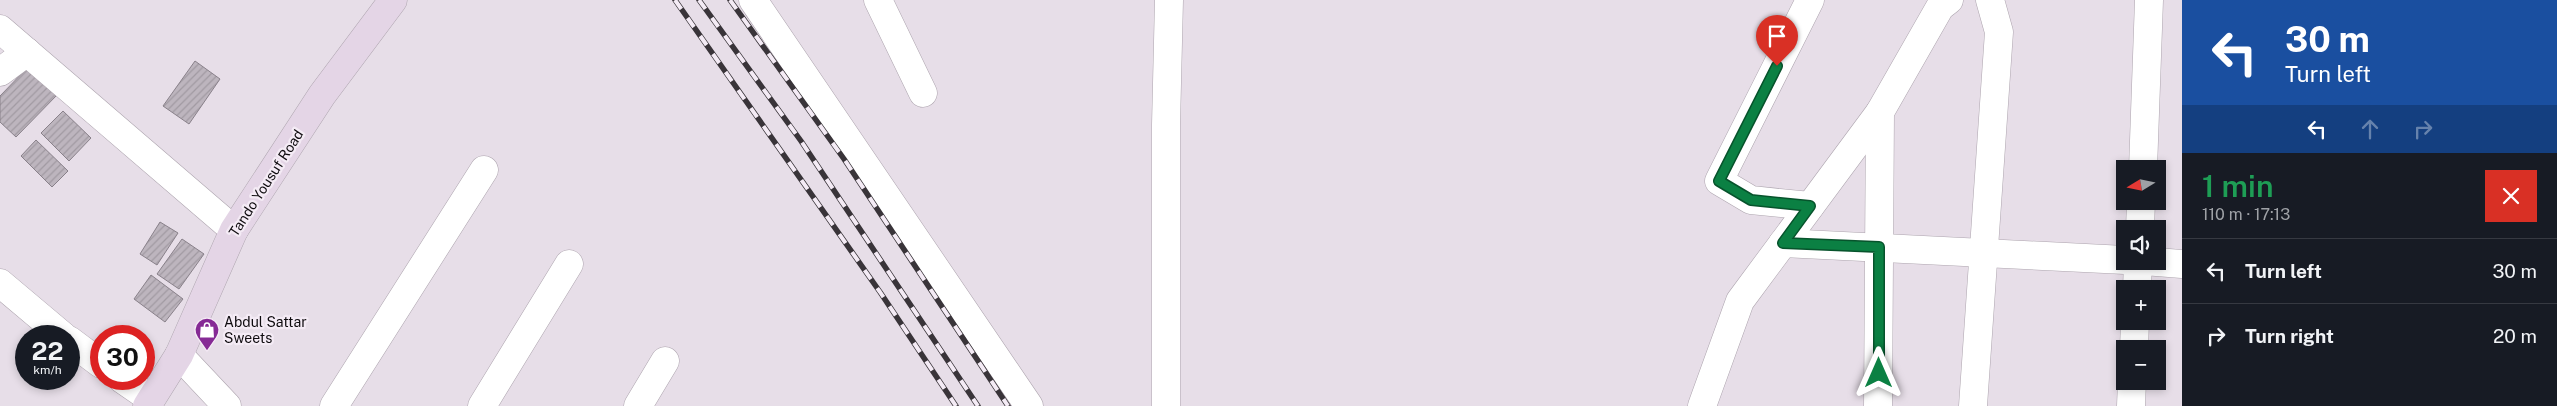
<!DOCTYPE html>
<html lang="en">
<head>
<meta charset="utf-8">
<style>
  body { margin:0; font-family:"Public Sans",sans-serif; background:#20242c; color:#f1f3f6; height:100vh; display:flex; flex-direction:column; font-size:19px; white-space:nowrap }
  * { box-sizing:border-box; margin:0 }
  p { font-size:16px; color:#9ea1a6 }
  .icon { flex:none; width:28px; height:28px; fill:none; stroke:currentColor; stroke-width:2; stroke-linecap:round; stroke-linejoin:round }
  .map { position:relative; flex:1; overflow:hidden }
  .details { display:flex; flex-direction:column; background:#171b24; width:375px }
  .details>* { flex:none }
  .top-card { background:#1a4fa0; color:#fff; overflow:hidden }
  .needle { width:32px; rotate:260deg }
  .controls { position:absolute; left:2116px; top:160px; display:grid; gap:10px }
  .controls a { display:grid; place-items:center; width:50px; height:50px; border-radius:0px; background:#171b24; box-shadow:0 2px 8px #0003; font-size:25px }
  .speed { position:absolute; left:15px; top:325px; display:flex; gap:10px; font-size:25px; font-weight:700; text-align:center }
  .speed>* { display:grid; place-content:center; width:65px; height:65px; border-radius:50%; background:#171b24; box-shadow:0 2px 8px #0003; line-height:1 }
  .speed small { font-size:12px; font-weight:400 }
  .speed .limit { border:8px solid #d22; background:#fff; color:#111 }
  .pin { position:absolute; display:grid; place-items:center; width:42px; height:42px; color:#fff; margin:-51px -21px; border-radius:50% 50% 50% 0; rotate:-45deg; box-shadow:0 0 5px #0007 }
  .pin .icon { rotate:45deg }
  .me { position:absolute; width:55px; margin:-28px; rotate:0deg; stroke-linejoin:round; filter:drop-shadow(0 0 4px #0008) }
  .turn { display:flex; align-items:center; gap:18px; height:105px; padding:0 20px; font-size:22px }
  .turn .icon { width:65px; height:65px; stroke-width:2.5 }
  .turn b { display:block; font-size:35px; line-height:42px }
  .lanes { display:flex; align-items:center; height:48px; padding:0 20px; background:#0003; justify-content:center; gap:25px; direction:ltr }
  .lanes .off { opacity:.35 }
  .round { display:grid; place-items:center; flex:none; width:52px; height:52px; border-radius:0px; background:#20242c }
  .overview { display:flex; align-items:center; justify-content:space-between; height:85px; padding:0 20px }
  h1 { font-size:30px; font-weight:600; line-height:38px; color:#1e9e55 }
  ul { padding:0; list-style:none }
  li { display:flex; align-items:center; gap:15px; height:65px; padding:0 20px; border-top:1px solid #363941 }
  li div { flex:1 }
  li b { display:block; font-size:19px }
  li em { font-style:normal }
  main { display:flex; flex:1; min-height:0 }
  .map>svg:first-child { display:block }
  .building { fill:url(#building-hatch); stroke:#89818a }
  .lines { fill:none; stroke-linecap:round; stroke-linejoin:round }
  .street-casing { stroke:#ada4ae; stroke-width:29 }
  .secondary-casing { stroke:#ada4ae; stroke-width:29 }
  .street { stroke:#fff; stroke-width:28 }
  .secondary { stroke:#e4d5e6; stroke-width:28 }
  .rail-casing { stroke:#393439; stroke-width:5.5 }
  .rail { stroke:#f4ebf5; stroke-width:4; stroke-dasharray:11; stroke-linecap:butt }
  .route-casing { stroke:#07532c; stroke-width:12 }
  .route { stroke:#0b8043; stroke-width:9 }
  .labels { text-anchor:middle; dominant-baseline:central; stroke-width:4.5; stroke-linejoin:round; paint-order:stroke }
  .street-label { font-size:14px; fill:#0e0b0e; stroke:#f4ebf5 }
  .poi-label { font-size:14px; fill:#0e0b0e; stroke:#f4ebf5; text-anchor:start }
</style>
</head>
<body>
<main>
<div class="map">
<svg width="2182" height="406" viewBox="0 0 2182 406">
  <defs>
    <pattern id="building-hatch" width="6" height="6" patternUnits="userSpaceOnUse" patternTransform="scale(1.25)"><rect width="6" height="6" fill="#bdb5be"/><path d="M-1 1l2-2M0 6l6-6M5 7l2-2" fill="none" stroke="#a19aa2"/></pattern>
  </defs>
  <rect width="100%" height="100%" fill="#e7dee8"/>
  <g class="building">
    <polygon points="195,61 220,79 189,124 163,106"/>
    <polygon points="29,66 58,94 16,137 0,122 0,96"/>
    <polygon points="63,111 91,138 69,161 41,133"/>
    <polygon points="36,140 68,171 52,187 21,156"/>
    <polygon points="160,222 178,233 157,265 140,254"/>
    <polygon points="182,239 204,254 179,289 157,274"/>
    <polygon points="151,275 183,299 165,322 134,299"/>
  </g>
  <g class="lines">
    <defs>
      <g id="street">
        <polyline points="753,0 1029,406"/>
        <polyline points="878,0 923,93"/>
        <polyline points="1810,0 1719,181 1751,200 1810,206"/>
        <polyline points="0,29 234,230"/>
        <polyline points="0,72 27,52"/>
        <polyline points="2143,169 2149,0"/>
        <polyline points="2140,229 2141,201"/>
        <polyline points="1783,243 2125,260"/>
        <polyline points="2144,261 2182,264"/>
        <polyline points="0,283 63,336"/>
        <polyline points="2137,289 2138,261"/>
        <polyline points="69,340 101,364"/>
        <polyline points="2134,349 2135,321"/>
        <polyline points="179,355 227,406"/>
        <polyline points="122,379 151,399"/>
        <polyline points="334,406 484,170"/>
        <polyline points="482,406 569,264"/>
        <polyline points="638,406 665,361"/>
        <polyline points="1166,406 1166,125 1169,0"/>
        <polyline points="1702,406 1740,301 1880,112"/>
        <polyline points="1878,406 1880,112 1940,7 1949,0"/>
        <polyline points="1973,406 1999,32 1990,0"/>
        <polyline points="2131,406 2132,381"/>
      </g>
      <polyline id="secondary" points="147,406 179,355 234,230 322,95 393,0"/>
    </defs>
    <use href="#street" class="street-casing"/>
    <use href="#secondary" class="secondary-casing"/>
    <use href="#street" class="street"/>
    <use href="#secondary" class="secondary"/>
    <defs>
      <g id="rail">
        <polyline points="675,0 880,292 956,406"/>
        <polyline points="699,0 801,141 978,406"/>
        <polyline points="730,0 844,159 1008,406"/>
      </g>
    </defs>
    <use href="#rail" class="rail-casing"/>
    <use href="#rail" class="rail"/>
  </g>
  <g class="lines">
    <defs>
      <polyline id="route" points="1777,66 1719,181 1751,200 1810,206 1783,243 1879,247 1879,373"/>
    </defs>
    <use href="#route" class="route-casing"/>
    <use href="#route" class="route"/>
  </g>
  <defs>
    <symbol id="shop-pin" viewBox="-11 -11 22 30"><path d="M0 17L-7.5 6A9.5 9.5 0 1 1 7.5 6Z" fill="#862a95" stroke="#f4ebf5"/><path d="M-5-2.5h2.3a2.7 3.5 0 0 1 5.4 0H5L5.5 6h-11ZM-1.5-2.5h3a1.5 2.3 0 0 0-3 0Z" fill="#fff"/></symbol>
  </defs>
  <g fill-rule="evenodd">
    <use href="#shop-pin" x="193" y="316" width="28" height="38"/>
  </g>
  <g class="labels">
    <g class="street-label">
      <text transform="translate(266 183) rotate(-57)">Tando Yousuf Road</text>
    </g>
    <g class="poi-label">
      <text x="224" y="322">Abdul Sattar<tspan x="224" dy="16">Sweets</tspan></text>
    </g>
  </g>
</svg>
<div class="controls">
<a><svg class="needle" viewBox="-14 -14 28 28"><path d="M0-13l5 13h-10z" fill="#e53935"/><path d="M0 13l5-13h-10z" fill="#9ea1a6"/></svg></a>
<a><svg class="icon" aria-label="sound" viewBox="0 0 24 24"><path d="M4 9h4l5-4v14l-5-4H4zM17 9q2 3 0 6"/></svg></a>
<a>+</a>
<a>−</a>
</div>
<div class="speed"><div>22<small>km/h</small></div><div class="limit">30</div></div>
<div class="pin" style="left:1777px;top:66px;background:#d93025"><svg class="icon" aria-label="arrive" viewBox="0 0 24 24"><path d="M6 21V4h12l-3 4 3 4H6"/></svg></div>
<svg class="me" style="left:1879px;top:373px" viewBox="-20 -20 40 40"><path d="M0-17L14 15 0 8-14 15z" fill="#0b8043" stroke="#fff" stroke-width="4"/></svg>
</div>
<section class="details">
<div class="top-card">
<div class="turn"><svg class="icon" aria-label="left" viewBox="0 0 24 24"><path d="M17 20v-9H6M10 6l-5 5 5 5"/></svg><div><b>30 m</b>Turn left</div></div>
<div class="lanes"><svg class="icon" aria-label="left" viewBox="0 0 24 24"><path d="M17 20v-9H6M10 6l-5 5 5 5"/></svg><svg class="icon off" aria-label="ahead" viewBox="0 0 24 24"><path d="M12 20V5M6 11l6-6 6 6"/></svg><svg class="icon off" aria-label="right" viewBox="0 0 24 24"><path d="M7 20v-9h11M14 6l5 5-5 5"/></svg></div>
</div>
<div class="overview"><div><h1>1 min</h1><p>110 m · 17:13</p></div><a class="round" style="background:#d93025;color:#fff"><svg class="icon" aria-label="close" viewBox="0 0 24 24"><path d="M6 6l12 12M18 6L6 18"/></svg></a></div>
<ul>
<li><svg class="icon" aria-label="left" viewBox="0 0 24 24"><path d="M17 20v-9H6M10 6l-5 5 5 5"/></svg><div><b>Turn left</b></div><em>30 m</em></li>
<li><svg class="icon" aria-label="right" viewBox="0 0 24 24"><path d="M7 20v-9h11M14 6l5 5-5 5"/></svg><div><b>Turn right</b></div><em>20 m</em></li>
</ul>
</section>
</main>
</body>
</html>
